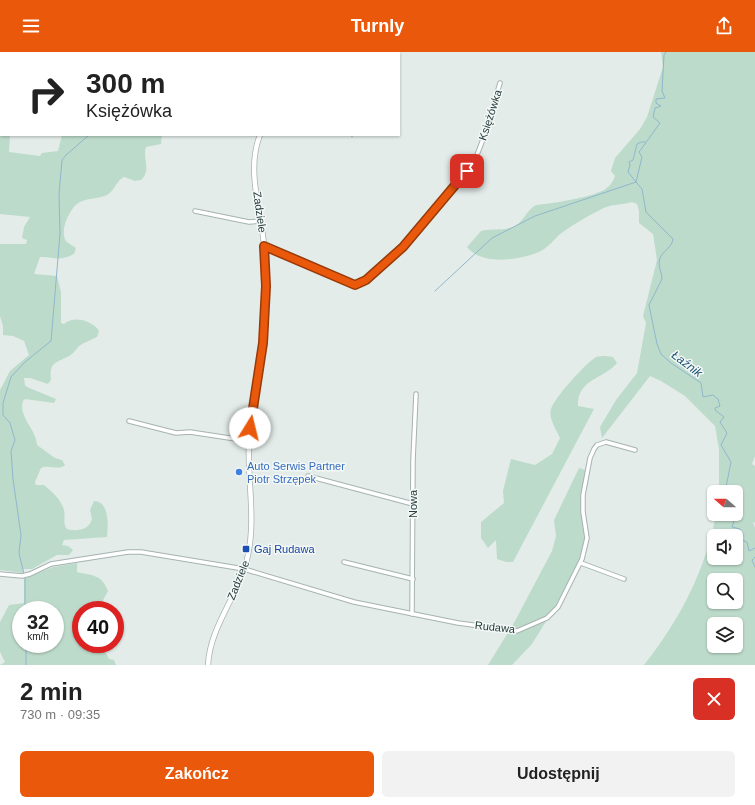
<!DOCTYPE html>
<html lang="pl">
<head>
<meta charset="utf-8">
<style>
  body { margin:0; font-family:Helvetica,sans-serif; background:#f2f2f2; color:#222; height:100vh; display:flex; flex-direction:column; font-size:15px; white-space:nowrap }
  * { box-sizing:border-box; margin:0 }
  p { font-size:13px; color:#767676 }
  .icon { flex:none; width:22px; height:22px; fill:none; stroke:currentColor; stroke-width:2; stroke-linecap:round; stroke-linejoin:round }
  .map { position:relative; height:613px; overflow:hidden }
  .panel { display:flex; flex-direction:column; background:#fff; flex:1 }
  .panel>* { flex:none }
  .hud { position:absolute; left:0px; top:0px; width:400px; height:84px; box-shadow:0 1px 3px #0004; background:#fff; color:#222; overflow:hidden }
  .needle { width:26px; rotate:290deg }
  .controls { position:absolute; left:707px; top:433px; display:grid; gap:8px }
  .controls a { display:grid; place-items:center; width:36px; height:36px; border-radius:6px; background:#fff; box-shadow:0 1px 3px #0004; font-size:20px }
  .speed { position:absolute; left:12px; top:549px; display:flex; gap:8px; font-size:20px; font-weight:700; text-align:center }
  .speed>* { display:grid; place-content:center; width:52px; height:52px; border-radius:50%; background:#fff; box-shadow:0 1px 3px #0004; line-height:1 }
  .speed small { font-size:10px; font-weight:400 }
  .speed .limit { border:6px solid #d22; background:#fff; color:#111 }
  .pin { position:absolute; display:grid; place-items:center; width:34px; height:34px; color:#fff; margin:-17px; border-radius:8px; box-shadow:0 2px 6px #0006 }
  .me { position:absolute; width:44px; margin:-22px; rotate:9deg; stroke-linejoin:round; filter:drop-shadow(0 0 3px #0008) }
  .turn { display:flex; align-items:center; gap:14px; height:84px; padding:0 20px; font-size:18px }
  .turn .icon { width:52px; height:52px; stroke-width:2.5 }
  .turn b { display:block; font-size:28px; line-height:34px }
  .round { display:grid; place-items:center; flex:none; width:42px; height:42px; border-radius:6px; background:#f2f2f2 }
  .headline { display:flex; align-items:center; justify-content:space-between; height:68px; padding:0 20px }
  h1 { font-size:24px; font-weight:600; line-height:30px }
  .primary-button { display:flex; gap:8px; margin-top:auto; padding:8px 20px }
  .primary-button a { flex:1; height:46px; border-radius:6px; background:#ea580c; color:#fff; font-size:16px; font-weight:600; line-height:46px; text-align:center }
  .primary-button a+a { background:#f2f2f2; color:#222 }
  header { display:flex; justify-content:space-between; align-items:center; height:52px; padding:0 20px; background:#ea580c; color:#fff; font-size:18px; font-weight:600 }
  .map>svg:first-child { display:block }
  .green { fill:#bddbcb; fill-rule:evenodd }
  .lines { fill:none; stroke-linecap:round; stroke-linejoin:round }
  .stream { stroke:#8fb7cc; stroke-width:1 }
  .minor-casing { stroke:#a6b3b1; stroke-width:5.5 }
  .tertiary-casing { stroke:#a6b3b1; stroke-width:6 }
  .minor { stroke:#fff; stroke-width:3.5 }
  .tertiary { stroke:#fff; stroke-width:4.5 }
  .route-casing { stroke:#983908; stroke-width:10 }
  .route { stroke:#ea580c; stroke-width:7 }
  .shop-dot { fill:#3f7fe0; stroke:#f3f8f7; stroke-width:1.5 }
  .transit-dot { fill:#1a4fb4; stroke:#f3f8f7; stroke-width:1.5 }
  .labels { text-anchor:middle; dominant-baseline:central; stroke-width:3; stroke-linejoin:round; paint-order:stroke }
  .street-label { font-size:11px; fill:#243b39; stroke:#f3f8f7 }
  .shop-label { font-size:11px; fill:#366cbe; stroke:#f3f8f7; text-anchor:start }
  .transit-label { font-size:11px; fill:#164399; stroke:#f3f8f7; text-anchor:start }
  .water-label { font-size:12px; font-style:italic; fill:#235773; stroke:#f3f8f7 }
</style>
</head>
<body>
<header><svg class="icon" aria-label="menu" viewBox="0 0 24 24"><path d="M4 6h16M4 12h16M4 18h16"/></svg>Turnly<svg class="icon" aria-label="share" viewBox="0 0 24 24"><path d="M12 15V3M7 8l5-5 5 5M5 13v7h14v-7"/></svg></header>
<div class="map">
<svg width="755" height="613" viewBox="0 0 755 613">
  <rect width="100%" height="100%" fill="#e3ece9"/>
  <g class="green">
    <polygon points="1,0 124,0 1,1 0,51"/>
    <path d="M661,0H755V404L752,412L755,414V471L753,470L755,476V613H644C679,569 706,518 716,462H736V440H719V397L715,374L685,344L661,329L650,324L602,386L600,375L616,348L637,321L646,271L643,264L657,208L653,182L639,171V159L637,152L632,150C622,153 609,152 600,158C586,165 570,174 558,184C552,190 547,196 539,200C520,208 481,214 467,195L481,179C493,176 509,180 518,172C525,166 527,158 536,153C550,152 592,145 604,138C610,134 613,130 615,124L611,119L615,106L640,77L647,65L663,15ZM714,484H736V506H714ZM714,528H736V550H714ZM714,572H736V594H714Z"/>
    <path d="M0,70L1,83H10L9,100L40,104L42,101L58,99L62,83H162L161,92L146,95C142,106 152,118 141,128L135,129L124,125C116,129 115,138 107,143C98,147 88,146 80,150C70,155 59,179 66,189C68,191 73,194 76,196L74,202C58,210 57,205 40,205L34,222L57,224L61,240V271L64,272C74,263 93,269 99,279L97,285C91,288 85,290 79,294C77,296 75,299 73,301C62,311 48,306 51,328L48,332L30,326H24L25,333L27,335L56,347L54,351L25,347L23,349C18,365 37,378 37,393L55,406L62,408L65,413C59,419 49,412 41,416L35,430L36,433H44C52,440 61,447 64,458C66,465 62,471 67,477C77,480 89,478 92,467L90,458L94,449C110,449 108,475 107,485L64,488L62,493L68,494L73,498L69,503H57L32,517H23V521L0,518V338L10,319L29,303L24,289L13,284L3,283V274L0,264V192H26L27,188L22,186L24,175L30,165L0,162Z"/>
    <path d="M606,304L613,305L617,311C604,327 577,327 578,354L594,357L513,510H506L497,507L496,488L488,496L481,486V470L504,451L503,439L511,407L535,413L552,402L560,386C557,379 548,366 551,357C554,346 586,311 596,305C599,304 603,304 606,304Z"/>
    <polygon points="579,416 585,418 581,453 584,476 584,493 577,514 558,550 532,592 512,613 488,613 515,569 552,499 556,484 554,468"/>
    <path d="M77,511V520C94,524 101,522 108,539L101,552L102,558H81V592H93L103,595L109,607L114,608L116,613H0L5,610L0,600V570L9,553L24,551V527L53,515ZM21,558H55V592H21Z"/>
  </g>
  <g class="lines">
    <g class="stream">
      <path d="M666,0L664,3L662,39L665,46L656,47V51L661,54L655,56L653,65L660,71L639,100L642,105L636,130L642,137L646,160L673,187C672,197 659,200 659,211C659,216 662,222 662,227L649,253L657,292L661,302L671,311L701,331L703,345L713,343L718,347L720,354L715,356V358L724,365L720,370L727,381L721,393L731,410L725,440"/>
      <polyline points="93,1 94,0"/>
      <polyline points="370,1 370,0"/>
      <polyline points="352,83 352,85"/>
      <polyline points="435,239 492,186 535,164 636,130 628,120 630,113 629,110 633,108 637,92 641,90 645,90"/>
      <polyline points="722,462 726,462"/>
      <polyline points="731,462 735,465 732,475 740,477 743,482 742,488 747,490 749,499 755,496"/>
      <polyline points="755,505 752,508 755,515"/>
      <polyline points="24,522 19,501 21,483 13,427 11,399 15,388 10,371 3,363 3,351 11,325 25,310 51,289 60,182 59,142 62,108 66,103 89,83"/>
      <polyline points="25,526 25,558"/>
      <polyline points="26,592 26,613"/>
    </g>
    <defs>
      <g id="minor">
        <polyline points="195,159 249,170 261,169"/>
        <path d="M264,194L355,233C388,219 413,183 436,157C449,142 465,127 474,109C486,85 492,57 500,31"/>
        <polyline points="129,369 176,381 190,380 249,389"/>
        <polyline points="308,424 413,452"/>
        <polyline points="344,510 413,527"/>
        <polyline points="581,511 624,527"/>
        <polyline points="0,522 22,524 30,522 51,512 128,500 141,500 244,517 354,550 458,571 517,579 547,566 558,555 582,507 587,486 583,460 583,443 590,406 594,397 597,393 606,390 635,398"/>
        <polyline points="412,562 413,408 416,342"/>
      </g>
      <g id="tertiary">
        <polyline points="307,1 307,0"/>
        <path d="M208,613C210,573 240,542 248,503C256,465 247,427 249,389C250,365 256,343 260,320C263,297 264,274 265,251C266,232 266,212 264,193C261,158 246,118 260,83"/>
      </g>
    </defs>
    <use href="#minor" class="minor-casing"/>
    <use href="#tertiary" class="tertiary-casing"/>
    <use href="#minor" class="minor"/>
    <use href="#tertiary" class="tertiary"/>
  </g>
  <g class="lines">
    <defs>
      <polyline id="route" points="250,376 263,291 266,234 264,194 355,233 366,228 403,195 467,119"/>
    </defs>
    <use href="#route" class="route-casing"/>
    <use href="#route" class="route"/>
  </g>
  <circle class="shop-dot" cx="239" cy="420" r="4"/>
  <rect class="transit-dot" x="242" y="493" width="8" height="8" rx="2"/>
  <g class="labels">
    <g class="street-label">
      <text transform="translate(490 63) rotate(-72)">Księżówka</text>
      <text transform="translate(260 160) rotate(82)">Zadziele</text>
      <text transform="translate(413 452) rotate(-90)">Nowa</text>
      <text transform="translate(238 528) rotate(-68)">Zadziele</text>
      <text transform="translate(495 575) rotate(6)">Rudawa</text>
    </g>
    <g class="shop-label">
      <text x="247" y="414">Auto Serwis Partner<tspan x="247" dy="13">Piotr Strzępek</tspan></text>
    </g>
    <g class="transit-label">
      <text x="254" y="497">Gaj Rudawa</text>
    </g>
    <g class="water-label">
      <text transform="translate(687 312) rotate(37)">Łaźnik</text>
    </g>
  </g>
</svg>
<div class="controls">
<a><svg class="needle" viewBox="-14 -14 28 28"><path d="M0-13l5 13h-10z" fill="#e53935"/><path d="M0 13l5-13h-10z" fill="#767676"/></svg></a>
<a><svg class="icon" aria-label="sound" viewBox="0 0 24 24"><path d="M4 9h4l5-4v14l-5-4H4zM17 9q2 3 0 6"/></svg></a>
<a><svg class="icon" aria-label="search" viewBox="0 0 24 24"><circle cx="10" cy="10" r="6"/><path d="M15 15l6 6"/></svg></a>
<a><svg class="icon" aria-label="layers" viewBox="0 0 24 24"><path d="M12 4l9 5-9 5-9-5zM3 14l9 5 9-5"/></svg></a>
</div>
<div class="speed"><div>32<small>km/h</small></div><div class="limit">40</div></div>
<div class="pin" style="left:467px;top:119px;background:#d93025"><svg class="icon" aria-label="arrive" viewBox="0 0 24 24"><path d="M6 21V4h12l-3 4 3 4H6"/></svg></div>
<svg class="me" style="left:250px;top:376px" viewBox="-20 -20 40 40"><circle r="19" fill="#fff"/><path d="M0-13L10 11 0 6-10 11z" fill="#ea580c"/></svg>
<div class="hud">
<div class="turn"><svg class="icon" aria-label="right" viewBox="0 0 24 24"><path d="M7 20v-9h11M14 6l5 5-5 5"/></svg><div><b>300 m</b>Księżówka</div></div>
</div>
</div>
<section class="panel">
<div class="headline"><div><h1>2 min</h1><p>730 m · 09:35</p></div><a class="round" style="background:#d93025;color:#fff"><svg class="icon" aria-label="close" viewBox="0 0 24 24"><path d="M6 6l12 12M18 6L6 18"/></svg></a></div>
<div class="primary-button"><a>Zakończ</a><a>Udostępnij</a></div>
</section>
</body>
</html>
